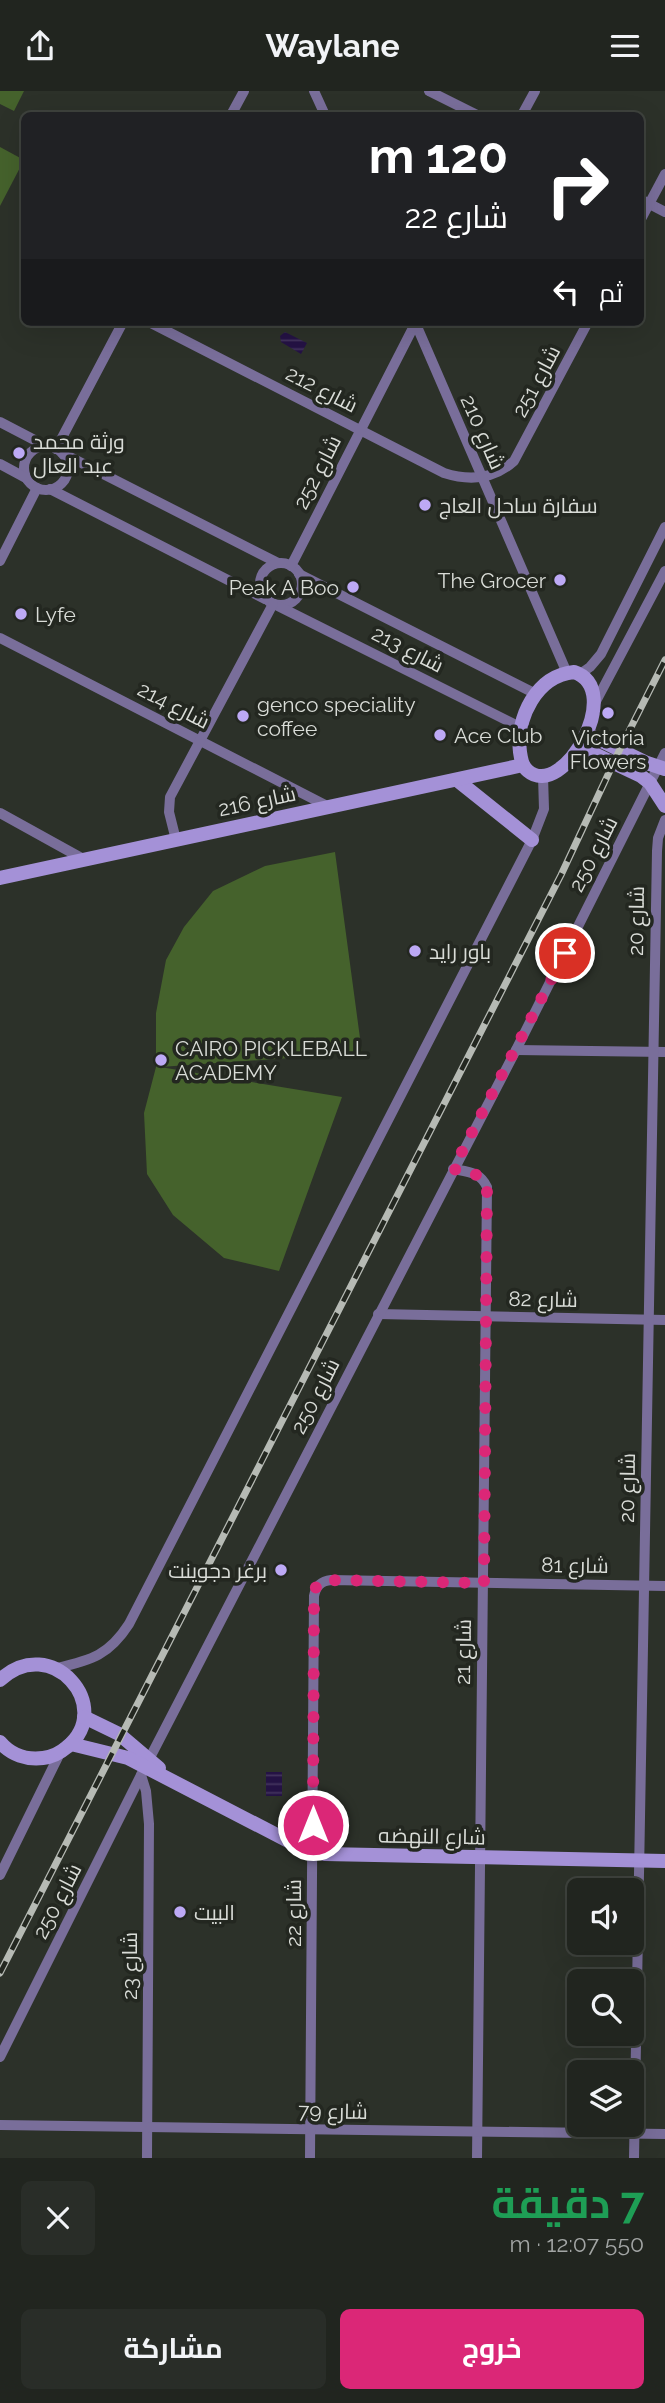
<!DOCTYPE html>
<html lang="ar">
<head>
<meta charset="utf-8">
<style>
  body { margin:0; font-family:Raleway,Cairo,sans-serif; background:#292d28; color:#f1f3f6; direction:rtl; height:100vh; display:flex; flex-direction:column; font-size:26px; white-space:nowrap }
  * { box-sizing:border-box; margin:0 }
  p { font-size:23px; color:#a2a5a4 }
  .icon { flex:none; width:38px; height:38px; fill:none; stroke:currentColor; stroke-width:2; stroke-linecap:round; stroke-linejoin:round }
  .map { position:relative; height:2067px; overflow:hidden; direction:ltr }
  .details { display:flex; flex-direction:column; background:#21251f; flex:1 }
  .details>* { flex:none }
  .hud { position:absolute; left:21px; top:21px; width:623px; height:214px; border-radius:10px; box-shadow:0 7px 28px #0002,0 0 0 2px #3e423d; direction:rtl; background:#202124; color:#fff; overflow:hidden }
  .controls { position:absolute; left:567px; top:1787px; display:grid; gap:14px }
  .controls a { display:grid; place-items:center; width:77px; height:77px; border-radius:10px; background:#21251f; box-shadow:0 7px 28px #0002,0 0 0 2px #3e423d; font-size:35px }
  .pin { position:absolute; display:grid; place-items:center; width:60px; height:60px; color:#fff; margin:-30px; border:4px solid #fff; border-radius:50%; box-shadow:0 2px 7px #0007 }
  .me { position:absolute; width:77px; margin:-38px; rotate:0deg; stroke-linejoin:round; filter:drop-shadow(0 0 5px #0008) }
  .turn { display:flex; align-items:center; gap:24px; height:147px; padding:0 21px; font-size:32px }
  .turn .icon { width:91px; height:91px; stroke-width:2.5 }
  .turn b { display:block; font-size:49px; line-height:60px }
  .then { display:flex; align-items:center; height:66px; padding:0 21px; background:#0003; gap:14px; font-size:26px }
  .round { display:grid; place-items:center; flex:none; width:74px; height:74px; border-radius:10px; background:#292d28 }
  .headline { display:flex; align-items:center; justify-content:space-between; height:119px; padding:0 21px }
  h1 { font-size:42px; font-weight:700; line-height:52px; color:#1e9e55 }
  .cta { display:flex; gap:14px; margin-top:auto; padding:14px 21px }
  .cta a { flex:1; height:80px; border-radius:10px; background:#db2777; color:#fff; font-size:28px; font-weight:700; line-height:80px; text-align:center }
  .cta a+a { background:#292d28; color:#f1f3f6 }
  header { display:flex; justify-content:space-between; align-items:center; height:91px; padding:0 21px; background:#21251f; font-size:32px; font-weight:700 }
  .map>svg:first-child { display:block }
  .garden { fill:#45622c }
  .water { fill:url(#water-rules) }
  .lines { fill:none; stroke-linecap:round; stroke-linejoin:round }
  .street { stroke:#796e9a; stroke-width:10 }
  .secondary { stroke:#a491d7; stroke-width:14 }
  .rail-casing { stroke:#b6bab4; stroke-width:7 }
  .rail { stroke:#232720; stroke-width:4.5; stroke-dasharray:13; stroke-linecap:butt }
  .route { stroke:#db2777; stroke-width:12; stroke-dasharray:0 21.6 }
  .poi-dot { fill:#bda9f5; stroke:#232720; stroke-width:2.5 }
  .labels { text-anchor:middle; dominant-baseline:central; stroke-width:7; stroke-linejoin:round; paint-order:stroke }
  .street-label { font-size:21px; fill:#d9dcd7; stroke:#232720 }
  .poi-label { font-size:21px; fill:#d9dcd7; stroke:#232720; text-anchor:start }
</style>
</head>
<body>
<header><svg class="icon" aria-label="menu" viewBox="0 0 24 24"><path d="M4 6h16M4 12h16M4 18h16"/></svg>Waylane<svg class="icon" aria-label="share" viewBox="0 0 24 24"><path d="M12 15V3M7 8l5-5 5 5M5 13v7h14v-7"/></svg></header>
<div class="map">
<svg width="665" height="2067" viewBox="0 0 665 2067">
  <defs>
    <pattern id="water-rules" width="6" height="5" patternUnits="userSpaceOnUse" patternTransform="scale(1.75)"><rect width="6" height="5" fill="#241244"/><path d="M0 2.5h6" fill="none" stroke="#43345e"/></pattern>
  </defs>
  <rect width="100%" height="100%" fill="#2c3129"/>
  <g class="garden">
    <polygon points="0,0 24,0 14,20 0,13"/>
    <polygon points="0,56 24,69 0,115"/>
    <polygon points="335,761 362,962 160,976 342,1006 279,1180 224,1167 173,1124 147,1083 144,1022 156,976 156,922 166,869 184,836 213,800 265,775"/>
  </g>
  <g class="water">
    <polygon points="285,241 307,252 301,263 281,251 280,245"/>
    <rect x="266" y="1681" width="16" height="24"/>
  </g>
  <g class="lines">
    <g class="street">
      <polyline points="314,0 325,24"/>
      <polyline points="429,0 477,24"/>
      <polyline points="231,24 244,0"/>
      <polyline points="522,24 535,0"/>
      <polyline points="640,108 665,121"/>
      <polyline points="640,130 665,83"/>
      <path d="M149,231L444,382C469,390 494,388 514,370L588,231"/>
      <polyline points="415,231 567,582"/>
      <polyline points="0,331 46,355"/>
      <circle cx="46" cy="377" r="22"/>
      <polyline points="56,358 123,231"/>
      <polyline points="62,362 278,472"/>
      <polyline points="0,373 26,387"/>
      <polyline points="50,398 265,508"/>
      <polyline points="0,470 37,397"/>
      <circle cx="281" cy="493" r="21"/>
      <polyline points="291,475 416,231"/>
      <polyline points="299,483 536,603"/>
      <polyline points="278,515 520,636"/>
      <polyline points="0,547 329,716"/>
      <polyline points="580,583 590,576 601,563 665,436"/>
      <polyline points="594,614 665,480"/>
      <polyline points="0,722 85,769"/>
      <polyline points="176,749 169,721 170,706 273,513"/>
      <polyline points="516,959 665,961"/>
      <path d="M453,1078C469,1081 480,1081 487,1096L477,2067"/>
      <polyline points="378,1223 665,1229"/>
      <path d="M57,1577C92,1569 109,1564 129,1533L532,749L544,718L543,685"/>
      <polyline points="141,1684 146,1700 149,1733 147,2067"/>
      <polyline points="0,1784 60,1662"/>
      <polyline points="0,1966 141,1684 516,959 665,662"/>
      <polyline points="0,2034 665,2043"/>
      <path d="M310,2067L314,1505C316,1495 321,1490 331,1489L665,1495"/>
      <polyline points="634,2067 657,760 658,747 665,729"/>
    </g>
    <g class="secondary">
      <path d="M574,581C626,598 563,710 528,680C522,675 521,668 520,661C516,627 536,585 574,581Z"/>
      <polyline points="587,643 647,672 665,678"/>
      <polyline points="580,656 641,685 650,692 665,715"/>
      <polyline points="457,689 532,749"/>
      <polyline points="0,787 523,674"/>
      <path d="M0,1589C51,1541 116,1616 67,1656C60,1662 53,1666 43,1667C27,1669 11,1664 0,1651"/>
      <polyline points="84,1626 119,1643 159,1677"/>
      <polyline points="71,1653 128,1667 298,1755 325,1763 665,1770"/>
    </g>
    <defs>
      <polyline id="rail" points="0,1882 561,784 620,658 665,569"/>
    </defs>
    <use href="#rail" class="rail-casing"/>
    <use href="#rail" class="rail"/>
  </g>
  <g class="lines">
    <path class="route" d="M313,1734L314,1505L316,1496L327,1489L484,1492L487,1097C480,1081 469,1081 453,1078L565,862"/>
  </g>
  <g class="poi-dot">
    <circle cx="19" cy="362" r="7"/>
    <circle cx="425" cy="414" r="7"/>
    <circle cx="560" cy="489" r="7"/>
    <circle cx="353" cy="496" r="7"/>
    <circle cx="21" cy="523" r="7"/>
    <circle cx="608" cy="622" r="7"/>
    <circle cx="243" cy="625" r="7"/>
    <circle cx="440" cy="644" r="7"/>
    <circle cx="415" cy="860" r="7"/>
    <circle cx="161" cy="969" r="7"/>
    <circle cx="281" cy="1479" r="7"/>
    <circle cx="180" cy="1821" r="7"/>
  </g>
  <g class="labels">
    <g class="street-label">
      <text transform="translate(536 290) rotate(-62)">شارع 251</text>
      <text transform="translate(322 298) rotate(27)">شارع 212</text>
      <text transform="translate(483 341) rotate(66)">شارع 210</text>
      <text transform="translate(317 381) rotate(-63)">شارع 252</text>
      <text transform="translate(408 558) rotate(27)">شارع 213</text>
      <text transform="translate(174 614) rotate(27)">شارع 214</text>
      <text transform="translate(257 710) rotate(-12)">شارع 216</text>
      <text transform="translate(593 763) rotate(-63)">شارع 250</text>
      <text transform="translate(636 830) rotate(-89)">شارع 20</text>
      <text transform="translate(543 1208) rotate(1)">شارع 82</text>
      <text transform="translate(315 1305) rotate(-63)">شارع 250</text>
      <text transform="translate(627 1397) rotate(-89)">شارع 20</text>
      <text transform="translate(575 1474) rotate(1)">شارع 81</text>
      <text transform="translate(463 1561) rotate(-89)">شارع 21</text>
      <text transform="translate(432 1745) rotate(1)">شارع النهضه</text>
      <text transform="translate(57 1810) rotate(-63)">شارع 250</text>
      <text transform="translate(293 1822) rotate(-90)">شارع 22</text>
      <text transform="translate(129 1875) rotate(-90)">شارع 23</text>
      <text transform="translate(333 2020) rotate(1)">شارع 79</text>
    </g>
    <g class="poi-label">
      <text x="33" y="350">ورثة محمد<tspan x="33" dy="24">عبد العال</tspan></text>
      <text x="439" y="414">سفارة ساحل العاج</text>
      <text x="546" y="489" text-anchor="end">The Grocer</text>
      <text x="339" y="496" text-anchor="end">Peak A Boo</text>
      <text x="35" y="523">Lyfe</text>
      <text x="257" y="613">genco speciality<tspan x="257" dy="24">coffee</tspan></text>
      <text x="454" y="644">Ace Club</text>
      <text x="608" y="646" text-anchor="middle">Victoria<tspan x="608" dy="24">Flowers</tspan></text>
      <text x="429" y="860">باور رايد</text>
      <text x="175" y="957">CAIRO PICKLEBALL<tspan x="175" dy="24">ACADEMY</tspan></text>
      <text x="267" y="1479" text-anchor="end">برغر دجوينت</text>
      <text x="194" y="1821">البيت</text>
    </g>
  </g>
</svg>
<div class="controls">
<a><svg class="icon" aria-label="sound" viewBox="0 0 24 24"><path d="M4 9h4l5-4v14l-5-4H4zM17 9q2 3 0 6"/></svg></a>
<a><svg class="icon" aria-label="search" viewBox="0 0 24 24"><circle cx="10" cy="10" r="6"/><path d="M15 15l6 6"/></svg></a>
<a><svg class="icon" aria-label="layers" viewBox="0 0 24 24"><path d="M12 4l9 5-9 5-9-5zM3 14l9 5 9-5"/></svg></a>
</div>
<div class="pin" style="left:565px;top:862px;background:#d93025"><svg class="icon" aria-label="arrive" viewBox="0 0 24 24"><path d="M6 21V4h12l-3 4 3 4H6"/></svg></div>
<svg class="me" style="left:313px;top:1734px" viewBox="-20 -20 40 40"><circle r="17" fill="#db2777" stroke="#fff" stroke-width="3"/><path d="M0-11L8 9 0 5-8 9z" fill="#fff"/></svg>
<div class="hud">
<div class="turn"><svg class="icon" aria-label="right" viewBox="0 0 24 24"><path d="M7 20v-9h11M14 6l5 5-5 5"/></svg><div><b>120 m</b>شارع 22</div></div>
<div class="then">ثم<svg class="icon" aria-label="left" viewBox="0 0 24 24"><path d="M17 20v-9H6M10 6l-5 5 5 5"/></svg></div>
</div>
</div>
<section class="details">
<div class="headline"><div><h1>7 دقيقة</h1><p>550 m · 12:07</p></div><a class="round"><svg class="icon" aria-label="close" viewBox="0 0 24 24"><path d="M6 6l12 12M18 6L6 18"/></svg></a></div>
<div class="cta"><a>خروج</a><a>مشاركة</a></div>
</section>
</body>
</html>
